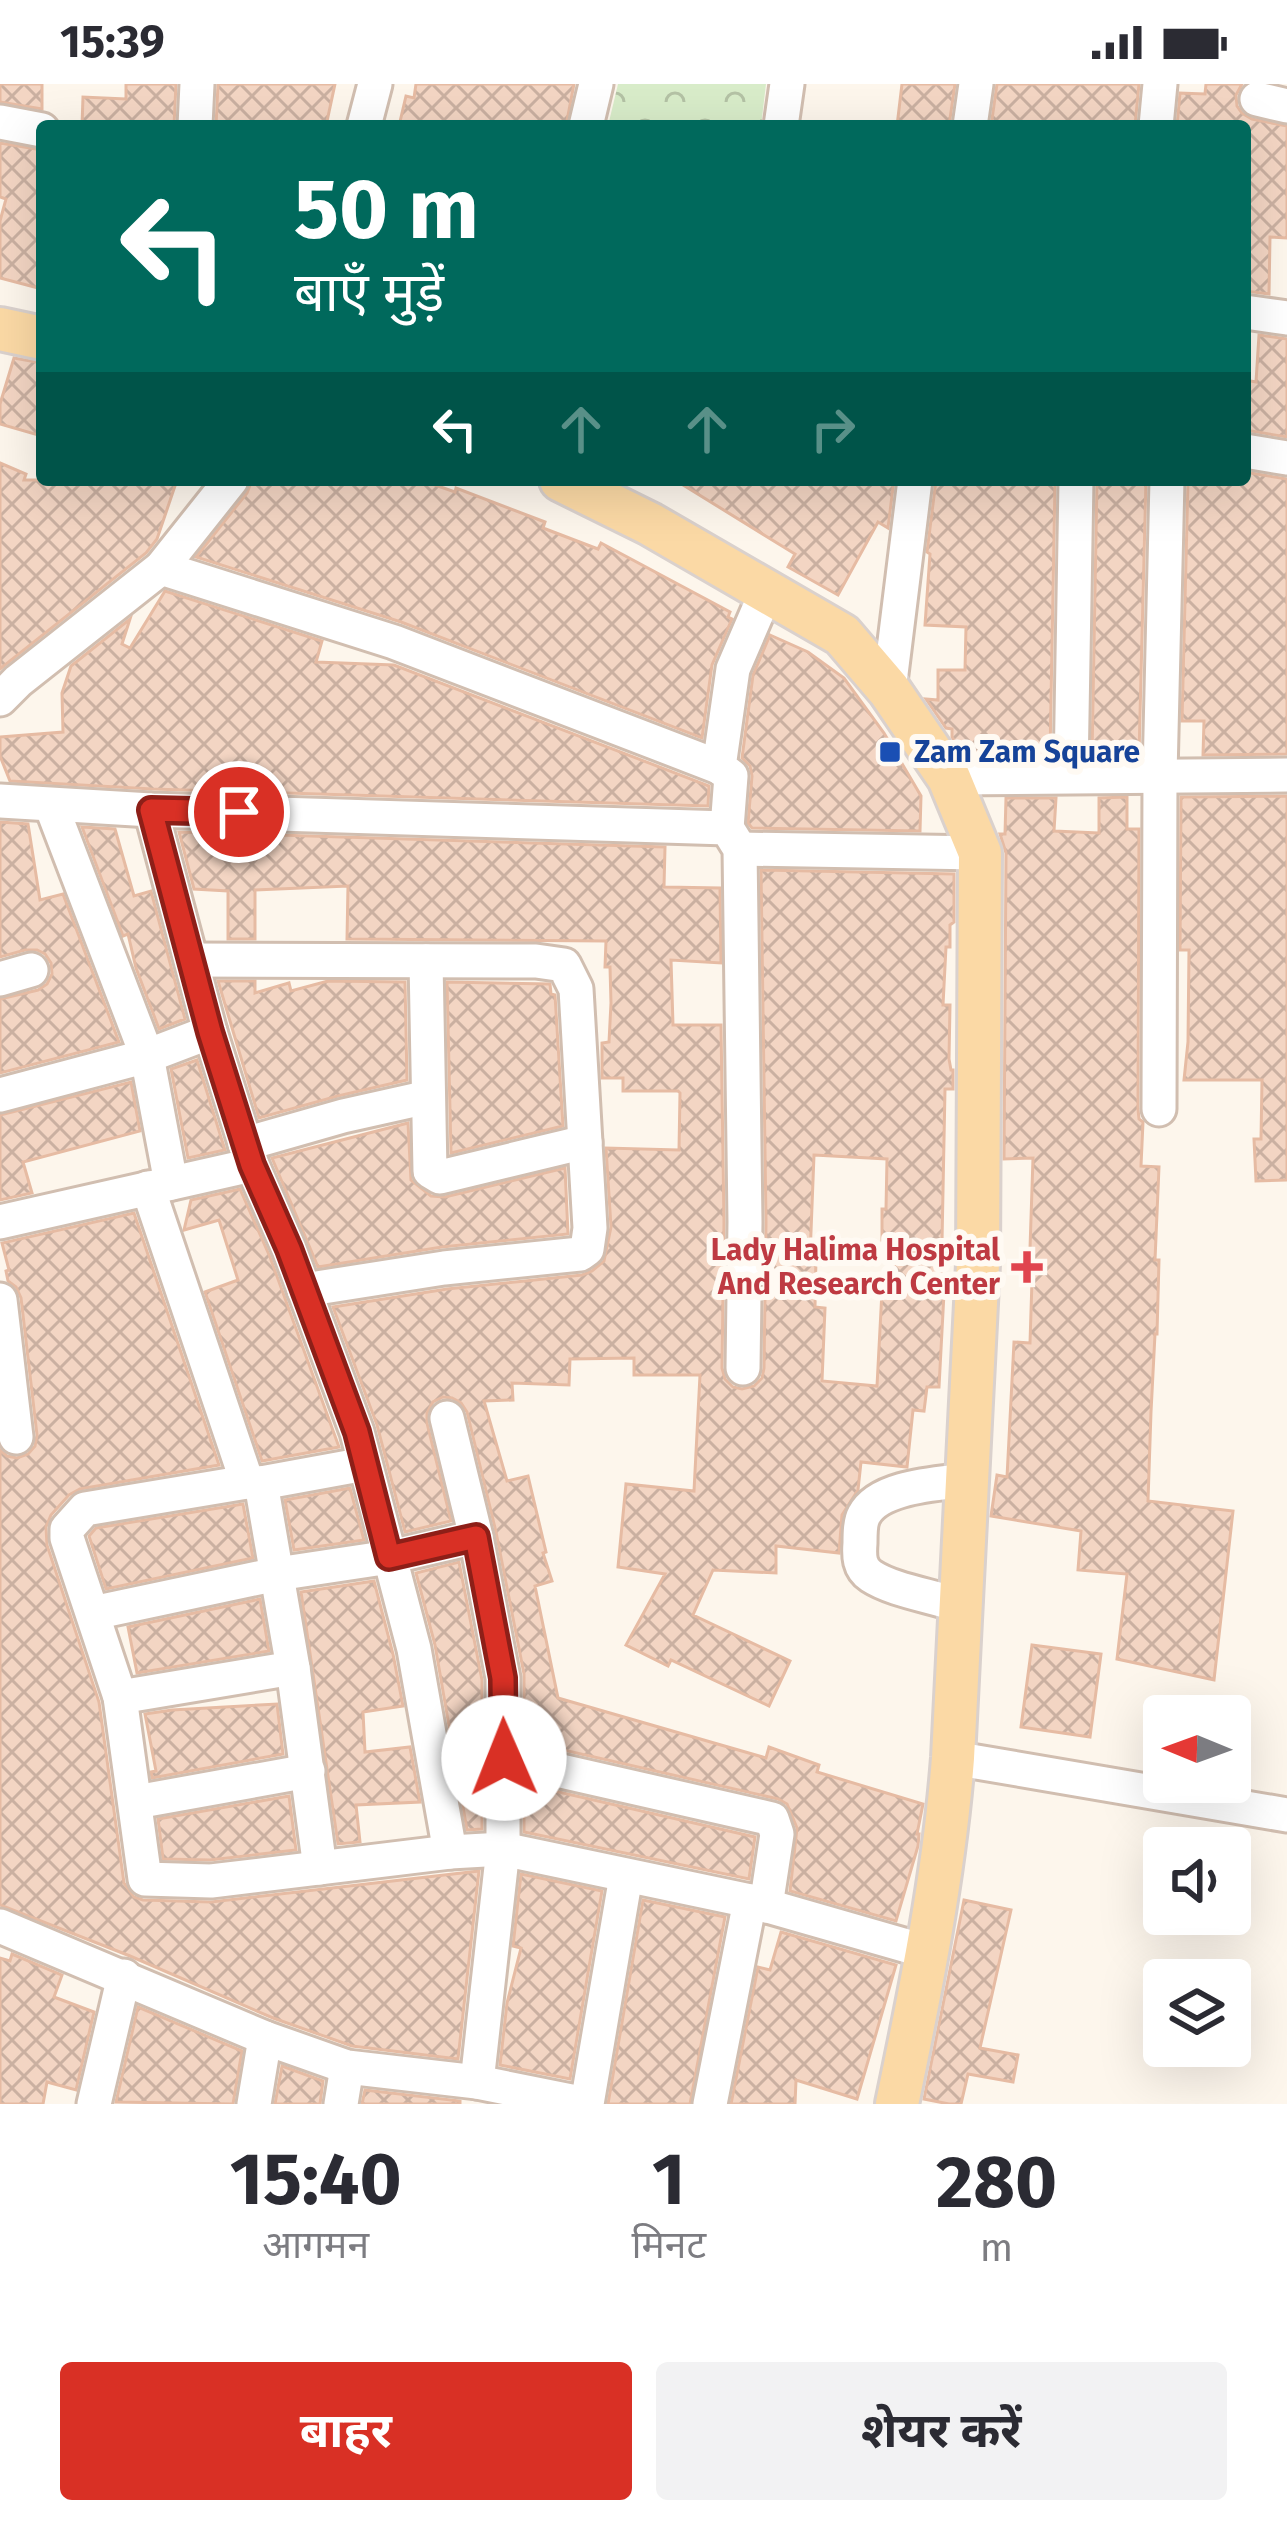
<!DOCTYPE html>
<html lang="hi">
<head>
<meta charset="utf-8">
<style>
  body { margin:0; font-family:"Fira Sans","Noto Sans Devanagari",sans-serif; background:#f2f2f3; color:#2b2b33; height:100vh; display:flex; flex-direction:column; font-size:45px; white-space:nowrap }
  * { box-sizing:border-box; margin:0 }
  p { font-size:39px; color:#7c7c81 }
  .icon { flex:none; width:66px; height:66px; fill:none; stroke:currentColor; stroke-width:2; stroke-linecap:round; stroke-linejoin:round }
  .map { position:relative; height:2020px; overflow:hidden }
  .side { display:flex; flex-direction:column; background:#fff; flex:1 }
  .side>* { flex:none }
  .guide { position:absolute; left:36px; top:36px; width:1215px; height:366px; border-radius:12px; box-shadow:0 12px 48px #0002; background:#00695c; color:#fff; overflow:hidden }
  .needle { width:78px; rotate:271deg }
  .fabs { position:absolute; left:1143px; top:1611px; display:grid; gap:24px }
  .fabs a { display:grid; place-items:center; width:108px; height:108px; border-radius:12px; background:#fff; box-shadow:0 12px 48px #0002; font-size:60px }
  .pin { position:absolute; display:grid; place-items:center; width:102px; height:102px; color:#fff; margin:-51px; border:6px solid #fff; border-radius:50%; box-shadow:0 3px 12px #0007 }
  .me { position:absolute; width:132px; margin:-66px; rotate:359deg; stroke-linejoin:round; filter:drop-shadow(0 0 9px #0008) }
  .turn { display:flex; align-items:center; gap:42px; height:252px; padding:0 60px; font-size:54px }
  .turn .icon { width:156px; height:156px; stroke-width:2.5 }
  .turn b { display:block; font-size:84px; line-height:102px }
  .lanes { display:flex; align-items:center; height:114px; padding:0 60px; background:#0003; justify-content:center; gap:60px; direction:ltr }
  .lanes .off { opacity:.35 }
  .eta { display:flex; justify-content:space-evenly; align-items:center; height:204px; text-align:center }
  .eta b { font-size:72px; font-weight:700; line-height:84px }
  .cta { display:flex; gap:24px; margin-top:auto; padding:24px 60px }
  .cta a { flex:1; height:138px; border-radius:12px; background:#d93025; color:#fff; font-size:48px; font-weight:700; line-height:138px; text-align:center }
  .cta a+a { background:#f2f2f3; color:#2b2b33 }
  .status { display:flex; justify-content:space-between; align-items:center; height:84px; padding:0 60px; background:#fff; direction:ltr }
  .status svg { height:33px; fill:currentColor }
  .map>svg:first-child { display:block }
  .park { fill:url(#park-crowns) }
  .building { fill:url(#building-cross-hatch); stroke:#e6bba3; stroke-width:3; fill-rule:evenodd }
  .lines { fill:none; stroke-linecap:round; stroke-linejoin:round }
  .minor-casing { stroke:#d1beb0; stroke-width:39 }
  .major-casing { stroke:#dad1cd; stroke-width:48 }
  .minor { stroke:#fff; stroke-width:33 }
  .major { stroke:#fbd9a5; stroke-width:42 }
  .route-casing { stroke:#8d1f18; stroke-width:30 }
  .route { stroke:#d93025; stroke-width:21 }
  .transit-dot { fill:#1a4fb4; stroke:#fffaf3; stroke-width:4.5 }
  .health-dot { fill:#e0444e; stroke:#fffaf3; stroke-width:4.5 }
  .labels { text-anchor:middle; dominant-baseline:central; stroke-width:12; stroke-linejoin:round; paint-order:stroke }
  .transit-label { font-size:30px; font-weight:bold; fill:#164399; stroke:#fffaf3; text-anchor:start }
  .health-label { font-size:30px; font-weight:bold; fill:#be3a42; stroke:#fffaf3; text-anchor:end }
</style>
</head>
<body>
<div class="status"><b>15:39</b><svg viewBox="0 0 49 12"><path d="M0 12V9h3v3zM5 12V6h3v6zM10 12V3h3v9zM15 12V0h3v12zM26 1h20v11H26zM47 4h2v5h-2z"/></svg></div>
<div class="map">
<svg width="1287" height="2020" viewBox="0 0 1287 2020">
  <defs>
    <pattern id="park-crowns" width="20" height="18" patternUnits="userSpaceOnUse" patternTransform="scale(3)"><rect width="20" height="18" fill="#d8ecc9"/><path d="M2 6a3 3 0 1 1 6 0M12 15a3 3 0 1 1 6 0" fill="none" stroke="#b4c2a5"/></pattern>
    <pattern id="building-cross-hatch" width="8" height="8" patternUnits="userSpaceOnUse" patternTransform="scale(3)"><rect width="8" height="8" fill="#f3d5c3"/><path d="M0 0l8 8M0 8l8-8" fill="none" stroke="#cab0a1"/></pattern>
  </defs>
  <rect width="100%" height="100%" fill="#fdf6ec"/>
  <polygon class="park" points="618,0 766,0 761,42 608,42"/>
  <g class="building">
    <polygon points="0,0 42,0 42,25 0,18"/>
    <polygon points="126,0 176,0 174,42 82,42 83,13 126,15"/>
    <polygon points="218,0 335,0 326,42 216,42"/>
    <polygon points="416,0 574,0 566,42 399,42 406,12 414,14"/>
    <polygon points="902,0 955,0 949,42 897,42"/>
    <polygon points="997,0 1139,0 1135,42 991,42"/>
    <polygon points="1206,0 1242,0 1236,11 1237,22 1242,29 1252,35 1287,42 1287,154 1270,153 1269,210 1245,207 1245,42 1177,42 1180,9 1205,10"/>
    <polygon points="0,59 42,66 42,205 0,194 0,137 6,115 0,113"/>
    <polygon points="1259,251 1287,255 1287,353 1245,346 1245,296 1256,298"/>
    <polygon points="14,274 42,279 42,336 38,351 0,340 0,320"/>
    <polygon points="0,379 26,390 24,396 177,396 157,455 146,469 0,585"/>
    <polygon points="1245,388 1287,395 1287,670 1203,671 1204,637 1182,637 1188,396 1245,396"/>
    <polygon points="252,396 421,396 455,408 456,404 545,438 543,444 598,465 601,459 730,528 728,533 732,535 712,581 702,654 401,538 196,473 247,409"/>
    <polygon points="675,396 894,396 888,444 878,438 838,511 788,483 795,470"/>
    <polygon points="936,396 1013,396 1013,400 1055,400 1050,672 965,673 952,653 952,645 946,644 926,615 938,616 938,586 965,586 966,543 925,541 930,470 927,468"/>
    <polygon points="1097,396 1146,396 1139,671 1092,672"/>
    <polygon points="165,507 322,557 316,578 394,581 709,702 708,722 152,705 10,697 0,672 0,653 63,648 62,609 71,582 130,535 122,560 130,564"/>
    <polygon points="770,551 808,568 844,594 884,649 921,712 920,747 752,744 748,739 752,692 750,682 742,674 753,591"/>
    <polygon points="1287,712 1287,1096 1256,1097 1254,1055 1261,1055 1262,996 1184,996 1188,958 1189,866 1180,866 1181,713"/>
    <polygon points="1127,713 1127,745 1139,745 1138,1025 1139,1035 1143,1038 1141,1082 1159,1083 1155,1176 1159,1176 1157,1250 1155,1250 1151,1328 1148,1417 1233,1427 1214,1596 1117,1575 1127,1490 1078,1486 1081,1447 991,1432 997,1391 1007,1393 1014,1258 1030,1259 1033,1165 1030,1165 1033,1074 1004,1075 1006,769 1000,750 1005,750 1006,714 1056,714 1054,747 1099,749 1099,714"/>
    <polygon points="0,738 28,740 40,816 63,810 119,958 0,989 0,915 38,906 47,900 52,890 51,879 45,870 37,866 25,866 0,873"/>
    <polygon points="82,743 115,745 134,812 151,807 185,935 159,945 136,884 128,850 123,852"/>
    <path d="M179,748L665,763L664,803L720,804L721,879L671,876L673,941H721L724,1138L722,1284L725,1295L733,1303L742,1305L754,1302L762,1294L764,1284L766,1138L761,786L954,790V838L950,841V863H946L943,921H950L949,975L951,986H953V1005H945L941,1209H944L939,1303H927L924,1327L913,1326L907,1383L861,1378L858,1406L842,1431L839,1469L776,1462V1489L713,1486L693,1531L790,1577L769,1622L671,1576L668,1582L626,1561L665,1490L618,1483L626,1400L694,1407L700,1291H634V1274L570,1275L569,1301L512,1299L513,1316L484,1317L507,1397L528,1392L546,1468L543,1469L552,1497L535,1502L558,1614L766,1674L769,1663L819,1681L817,1688L923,1720L917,1750H919L918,1762L896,1837L790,1807L797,1744L787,1720L778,1715L524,1657V1590L496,1448L467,1328L461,1319L452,1314L443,1313L433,1318L427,1329V1339L451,1437L405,1448L377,1341L333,1223L447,1205L582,1191L592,1187L604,1177L611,1143L606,1064L679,1066L680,1009L678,1007H623V994H602V959L609,958L611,919L610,883H605L606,857L347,855L348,802L255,806V855H228V807L194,805ZM814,1071L887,1075L886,1125H882V1156H895L894,1207H882L877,1302L822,1297L825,1224L815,1223L816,1173H810Z"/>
    <polygon points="218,897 255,897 255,909 289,899 291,907 328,897 405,898 407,996 338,1012 259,1034"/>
    <polygon points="447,898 550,900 551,910 555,911 563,1042 451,1069"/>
    <polygon points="197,976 225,1066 188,1074 171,985"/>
    <polygon points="131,998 140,1047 23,1078 32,1109 0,1116 0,1031"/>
    <polygon points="408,1039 411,1096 431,1112 445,1113 565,1084 568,1150 442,1163 318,1183 272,1074"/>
    <polygon points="240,1105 270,1173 339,1363 262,1377 205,1208 238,1196 219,1136 184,1146 191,1116"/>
    <polygon points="134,1129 219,1381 80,1405 69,1411 51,1431 46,1443 47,1461 99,1618 124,1799 134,1813 143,1816 211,1818 479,1787 458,1975 352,1962 273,1934 130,1872 0,1821 0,1366 7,1372 17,1374 28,1370 35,1362 37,1351 21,1214 16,1203 8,1197 6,1187 9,1186 2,1159"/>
    <polygon points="350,1404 364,1456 294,1466 285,1416"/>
    <polygon points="243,1420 253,1474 106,1505 89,1452 96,1444"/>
    <polygon points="459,1478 482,1596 482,1745 467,1746 435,1561 416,1489"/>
    <polygon points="374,1497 393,1570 403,1622 363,1628 365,1668 410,1663 420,1718 356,1721 360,1758 338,1760 301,1508"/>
    <polygon points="260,1515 269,1567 137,1589 128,1543"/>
    <polygon points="1032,1561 1101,1570 1090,1653 1021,1643"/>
    <polygon points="277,1620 283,1670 152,1694 151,1688 156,1687 145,1630 172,1626"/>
    <polygon points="524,1700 755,1753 749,1795 524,1748"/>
    <polygon points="289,1712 296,1766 210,1776 163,1775 158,1735"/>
    <polygon points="521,1790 602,1807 570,1995 500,1981 507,1919 521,1864 513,1862"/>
    <polygon points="643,1816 725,1833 690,2020 608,2020"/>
    <polygon points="964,1816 1011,1826 980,1964 1018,1971 1013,1998 968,1990 961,2020 949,2020 924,2015"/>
    <polygon points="781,1848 896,1881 857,2015 796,1996 795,2020 731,2020 758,1883 770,1886"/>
    <polygon points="12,1870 62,1891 54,1913 94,1928 76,2006 47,1998 43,2020 0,2020 0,1874 10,1877"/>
    <polygon points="138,1923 242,1967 233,2020 116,2018"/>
    <polygon points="282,1982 323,1997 320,2020 275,2020"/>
    <polygon points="365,2006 460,2017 460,2020 362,2020"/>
  </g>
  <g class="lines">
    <defs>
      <g id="minor">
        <polyline points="1257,15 1287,22"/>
        <polyline points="0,38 42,46"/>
        <polyline points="195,42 197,0"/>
        <polyline points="364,42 375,0"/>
        <polyline points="586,42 596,0"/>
        <polyline points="781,42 787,0"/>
        <polyline points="970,42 976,0"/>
        <polyline points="1156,42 1160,0"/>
        <polyline points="1245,228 1287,234"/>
        <polyline points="1245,367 1287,374"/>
        <polyline points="161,484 394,558 719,683"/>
        <polyline points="889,606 915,396"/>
        <polyline points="0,615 18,597 161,484 231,396"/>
        <polyline points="1071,691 1076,396"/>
        <polyline points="949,694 1287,691"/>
        <polyline points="0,717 151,726 727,744 740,765 745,1138 743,1284"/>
        <polyline points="51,721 147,972 171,1099"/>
        <polyline points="151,726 210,948"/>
        <polyline points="727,744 731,692 719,683 733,585 767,506"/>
        <polyline points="740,765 980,769"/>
        <polyline points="192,876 536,877 564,881 576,905 590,1144 587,1165 580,1170 444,1184 304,1206"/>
        <polyline points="426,877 430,1087 440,1093 585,1058"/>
        <polyline points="0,895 31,886"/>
        <polyline points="0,1011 147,972 210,948 252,1081 289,1165 357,1348 414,1565 450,1768"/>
        <polyline points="1159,1025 1160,691 1167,396"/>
        <polyline points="245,1060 343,1032 428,1013"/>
        <polyline points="148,1104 247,1398"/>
        <polyline points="0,1138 252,1081"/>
        <polyline points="0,1216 16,1353"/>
        <polyline points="447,1334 476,1453 503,1594 503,1765 477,1998"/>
        <polyline points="365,1380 261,1399 247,1398 85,1425 67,1445 67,1454 120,1613 145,1795 211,1797 450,1768 503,1765 750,1817 928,1868"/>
        <polyline points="261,1399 293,1584 320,1784"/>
        <path d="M960,1522C934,1512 894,1507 871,1492C859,1484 859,1472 860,1459C860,1451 860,1438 864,1431C879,1402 938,1400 967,1396"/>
        <polyline points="93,1529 277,1490 390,1473 476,1453"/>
        <polyline points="120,1613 293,1584"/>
        <polyline points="504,1674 772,1735 777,1750 766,1822"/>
        <polyline points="953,1674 1287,1731"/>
        <polyline points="136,1718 308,1687"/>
        <polyline points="0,1842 265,1954 347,1983 477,1998 586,2020"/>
        <polyline points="94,2020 124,1892"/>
        <polyline points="254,2020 265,1954"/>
        <polyline points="341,2020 347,1983"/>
        <polyline points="587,2020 626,1792"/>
        <polyline points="710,2020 750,1817"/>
      </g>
      <g id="major">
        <polyline points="0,245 42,254"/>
        <path d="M561,396L650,440L842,551L889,606L949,694L980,769L978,1180L953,1674C944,1791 921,1905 897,2020"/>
      </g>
    </defs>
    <use href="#minor" class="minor-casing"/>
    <use href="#major" class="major-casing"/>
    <use href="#minor" class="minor"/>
    <use href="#major" class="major"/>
  </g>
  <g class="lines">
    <defs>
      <polyline id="route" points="239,728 151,726 210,948 252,1081 289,1165 357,1348 389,1473 476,1453 503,1594 504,1674"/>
    </defs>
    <use href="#route" class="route-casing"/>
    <use href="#route" class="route"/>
  </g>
  <rect class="transit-dot" x="878" y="656" width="24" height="24" rx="6"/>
  <path class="health-dot" d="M1021 1165h12v12h12v12h-12v12h-12v-12h-12v-12h12z"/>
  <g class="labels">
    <g class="transit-label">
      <text x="914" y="668">Zam Zam Square</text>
    </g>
    <g class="health-label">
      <text x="1000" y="1166">Lady Halima Hospital<tspan x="1000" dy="34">And Research Center</tspan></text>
    </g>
  </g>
</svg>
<div class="fabs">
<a><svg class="needle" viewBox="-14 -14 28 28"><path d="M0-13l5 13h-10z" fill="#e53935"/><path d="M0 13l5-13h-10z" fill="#7c7c81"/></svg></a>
<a><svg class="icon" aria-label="sound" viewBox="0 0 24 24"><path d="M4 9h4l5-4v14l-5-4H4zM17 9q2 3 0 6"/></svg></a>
<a><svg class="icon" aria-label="layers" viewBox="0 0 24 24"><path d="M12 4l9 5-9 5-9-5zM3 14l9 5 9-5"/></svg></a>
</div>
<div class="pin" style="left:239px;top:728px;background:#d93025"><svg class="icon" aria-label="arrive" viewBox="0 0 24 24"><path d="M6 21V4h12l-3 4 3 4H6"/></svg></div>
<svg class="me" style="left:504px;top:1674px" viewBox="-20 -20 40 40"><circle r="19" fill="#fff"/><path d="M0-13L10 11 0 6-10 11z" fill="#d93025"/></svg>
<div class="guide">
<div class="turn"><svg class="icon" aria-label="left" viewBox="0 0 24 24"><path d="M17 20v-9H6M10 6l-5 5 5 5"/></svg><div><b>50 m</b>बाएँ मुड़ें</div></div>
<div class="lanes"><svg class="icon" aria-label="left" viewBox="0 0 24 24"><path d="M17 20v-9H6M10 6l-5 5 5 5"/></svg><svg class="icon off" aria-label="ahead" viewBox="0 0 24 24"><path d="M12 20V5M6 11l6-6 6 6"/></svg><svg class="icon off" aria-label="ahead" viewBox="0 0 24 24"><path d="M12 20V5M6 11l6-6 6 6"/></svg><svg class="icon off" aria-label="right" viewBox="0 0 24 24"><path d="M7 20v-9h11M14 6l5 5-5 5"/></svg></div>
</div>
</div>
<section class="side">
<div class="eta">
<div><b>15:40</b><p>आगमन</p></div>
<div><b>1</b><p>मिनट</p></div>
<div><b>280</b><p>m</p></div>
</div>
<div class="cta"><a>बाहर</a><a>शेयर करें</a></div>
</section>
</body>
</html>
